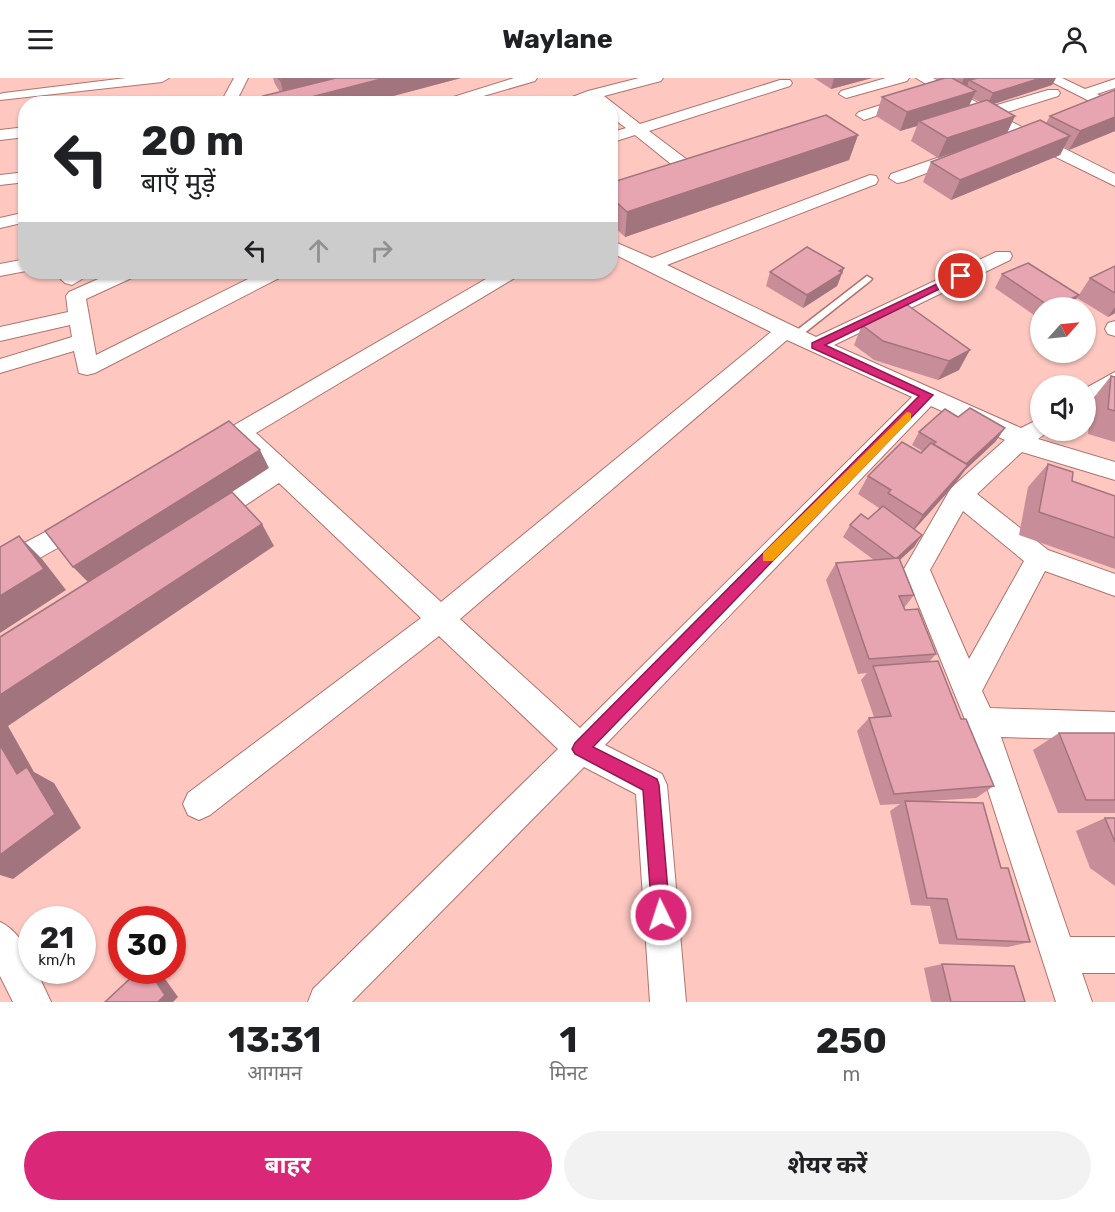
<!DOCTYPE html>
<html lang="hi">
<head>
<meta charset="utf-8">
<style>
  body { margin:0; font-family:Rubik,"Noto Sans Devanagari",sans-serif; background:#f2f2f2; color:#202124; height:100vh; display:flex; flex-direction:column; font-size:22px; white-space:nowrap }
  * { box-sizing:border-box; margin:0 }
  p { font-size:20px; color:#757577 }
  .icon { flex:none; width:33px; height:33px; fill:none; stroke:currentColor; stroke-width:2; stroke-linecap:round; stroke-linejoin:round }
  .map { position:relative; height:924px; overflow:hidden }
  .sheet { display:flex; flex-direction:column; background:#fff; flex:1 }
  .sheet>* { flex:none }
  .guide { position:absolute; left:18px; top:18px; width:600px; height:183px; border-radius:24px; box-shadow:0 2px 4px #0004; background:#fff; color:#202124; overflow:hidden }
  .needle { width:39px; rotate:63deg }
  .fabs { position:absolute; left:1030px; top:219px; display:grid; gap:12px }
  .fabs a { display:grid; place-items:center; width:66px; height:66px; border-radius:50%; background:#fff; box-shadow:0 2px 4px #0004; font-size:30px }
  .speed { position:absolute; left:18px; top:828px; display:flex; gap:12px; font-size:30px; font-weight:700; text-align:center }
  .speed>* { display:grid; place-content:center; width:78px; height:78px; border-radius:50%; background:#fff; box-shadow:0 2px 4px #0004; line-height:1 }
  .speed small { font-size:15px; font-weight:400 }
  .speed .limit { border:9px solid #d22; background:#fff; color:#111 }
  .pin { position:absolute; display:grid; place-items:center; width:51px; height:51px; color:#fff; margin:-26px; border:3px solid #fff; border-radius:50%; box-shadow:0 2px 6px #0007 }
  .me { position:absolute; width:66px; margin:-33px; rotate:356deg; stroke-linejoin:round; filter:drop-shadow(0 0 4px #0008) }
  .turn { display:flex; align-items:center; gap:21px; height:126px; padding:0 24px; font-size:27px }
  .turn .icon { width:78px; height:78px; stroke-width:2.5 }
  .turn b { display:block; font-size:42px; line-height:51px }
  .lanes { display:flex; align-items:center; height:57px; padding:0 24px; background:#0003; justify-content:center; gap:30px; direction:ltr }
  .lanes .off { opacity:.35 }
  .eta { display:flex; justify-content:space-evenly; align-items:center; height:102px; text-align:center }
  .eta b { font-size:36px; font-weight:700; line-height:42px }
  .action { display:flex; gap:12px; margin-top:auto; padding:12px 24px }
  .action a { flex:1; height:69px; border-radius:36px; background:#db2777; color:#fff; font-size:24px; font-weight:700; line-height:69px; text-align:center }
  .action a+a { background:#f2f2f2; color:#202124 }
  header { display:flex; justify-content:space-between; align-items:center; height:78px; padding:0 24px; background:#fff; font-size:27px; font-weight:700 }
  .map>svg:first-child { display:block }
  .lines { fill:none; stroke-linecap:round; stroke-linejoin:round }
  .service-casing { stroke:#b0736d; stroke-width:3 }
  .minor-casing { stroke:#b0736d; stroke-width:2 }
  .service { fill:#fff; fill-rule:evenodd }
  .minor { fill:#fff; fill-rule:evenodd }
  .wall { fill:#c78e99; fill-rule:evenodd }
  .shaded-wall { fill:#a2747d }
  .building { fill:#e7a5b2; stroke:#a2747d; stroke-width:1.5 }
  .route { fill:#db2777; stroke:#8e194d; stroke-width:1.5 }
  .slow { fill:#f59e0b }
</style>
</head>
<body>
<header><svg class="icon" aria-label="menu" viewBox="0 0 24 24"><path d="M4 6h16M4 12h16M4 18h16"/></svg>Waylane<svg class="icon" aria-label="person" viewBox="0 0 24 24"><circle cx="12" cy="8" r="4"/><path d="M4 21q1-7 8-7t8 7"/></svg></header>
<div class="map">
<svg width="1115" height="924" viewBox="0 0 1115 924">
  <rect width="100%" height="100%" fill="#fec8c1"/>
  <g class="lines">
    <defs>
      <polygon id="service" points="867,198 872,201 870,203 798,260 792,260 792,256"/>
      <g id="minor">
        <polygon points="126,0 169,0 162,4 0,22 0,16 4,15"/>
        <polygon points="234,0 248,0 235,26 220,26"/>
        <polygon points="514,0 537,0 535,3 456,26 431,26"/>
        <polygon points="639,0 663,0 661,3 604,18 640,46 780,2 790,2 792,5 790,8 649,53 698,90 700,94 698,98 686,98 635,57 610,65 610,55 626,50 610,38 610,26 595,26 591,22 578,26 554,26 588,13"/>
        <polygon points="886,0 909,0 907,3 846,20 839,16 841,13"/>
        <polygon points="916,0 933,0 987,30 1048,12 1058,12 1060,15 1058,18 998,37 1115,96 1115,108 1013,58"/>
        <polygon points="1044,0 1062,0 1085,11 1115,1 1115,10 1097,16 1115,25 1115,36"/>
        <polygon points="909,18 914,19 916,22 914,25 864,42 856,37 859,34"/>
        <polygon points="26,49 26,59 0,62 0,52"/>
        <polygon points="960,72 968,77 966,80 903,104 897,105 889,100 891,96"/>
        <polygon points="26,94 26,104 0,107 0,97"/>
        <path d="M870,97L876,98L878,102L876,106L667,187L816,259L996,174H1010L1012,178L1010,182L834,267L1021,350L1041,340V352H1050L1038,361L1115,384V402L1022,374L977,416L1048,472L1115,496V518L1045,493L982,613L990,630L1115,634V662L1001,659L1070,859H1115V895H1082L1092,924H1056L966,644L904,491L951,410L1005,362L931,328L605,667L662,696L667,707L686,924H650L636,716L584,689L352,924H308L313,911L558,671L439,558L210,737L199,742L188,737L183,726L188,715L421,540L279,405L217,446L208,449L199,446L196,439L199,432L264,391L238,366L227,371L219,368L215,362L219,356L498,194H520L518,198L256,355L441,524L771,254L610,174V162L652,180ZM787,262L912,319L580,650L460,541ZM963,433L1024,483L969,581L930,492Z"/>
        <polygon points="26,134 26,144 0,150 0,140"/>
        <polygon points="26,181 26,193 0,198 0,186"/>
        <polygon points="53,194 74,194 82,201 72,207 65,205"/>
        <polygon points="114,194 139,194 136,198 86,221 96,277 262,194 286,194 283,198 95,295 87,297 79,295 74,273 0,295 0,281 72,259 70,247 0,263 0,249 68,234 66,218 69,214"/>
        <polygon points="1115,243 1115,258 1108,256 1105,251 1108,245"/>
        <polygon points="1115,294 1115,312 1086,328 1086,310"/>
        <polygon points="81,435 90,438 94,445 90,452 0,502 0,478"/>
        <path d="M0,844C16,851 32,874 32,892H36L51,924H13L0,898Z"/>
      </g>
    </defs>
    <use href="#service" class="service-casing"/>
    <use href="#minor" class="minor-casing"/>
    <use href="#service" class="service"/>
    <use href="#minor" class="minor"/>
  </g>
  <g class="wall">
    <polygon points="273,0 461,0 363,26 265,26 263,18 280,14 275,6"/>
    <polygon points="814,0 872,0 831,11"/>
    <path d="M937,0H1056L1052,7L994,26L1015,38L1007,55L1046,45L1050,38L1115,12V53L1069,72L1064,69L1060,77L951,122L923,104L931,84L973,68L938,80L911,63L917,48L900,53L876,38L882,19L938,2L936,1ZM972,20L980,24L969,28Z"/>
    <polygon points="858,57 849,82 625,159 610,145 610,105"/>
    <polygon points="1115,188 1115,235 1108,239 1077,220 1090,200"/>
    <polygon points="844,190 837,208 803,230 766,208 770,194"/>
    <polygon points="1002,196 1070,230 1041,230 1041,242 995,210"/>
    <polygon points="906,226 959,292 938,302 874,282 854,267 862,247"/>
    <polygon points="1111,298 1115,299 1115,364 1088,356 1091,323"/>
    <polygon points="958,339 1005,350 995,364 965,392 955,406 915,451 914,469 899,482 914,517 904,530 936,576 929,584 961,641 994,708 976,720 929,723 1001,790 1030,864 1008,869 939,866 930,828 911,827 890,733 900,726 880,727 857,653 869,640 874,639 861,602 867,595 858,596 826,502 836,485 874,482 843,459 850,447 868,441 877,433 879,430 858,416 868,398 921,375 922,373 912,367 919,354"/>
    <polygon points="1048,386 1072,403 1115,418 1115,491 1019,457 1028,409"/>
    <polygon points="1059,655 1115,655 1115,735 1058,735 1033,672"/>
    <polygon points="1105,740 1115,740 1115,808 1090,790 1076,753"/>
    <polygon points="942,886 1025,924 931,924 924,890"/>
  </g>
  <g class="shaded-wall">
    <polygon points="290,0 356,0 285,21 280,2"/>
    <polygon points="385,0 461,0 363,26 284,26"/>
    <polygon points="834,0 872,0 831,11"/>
    <polygon points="964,0 1003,0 969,2 966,12 958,14"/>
    <polygon points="1041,0 1056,0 1052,7 987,28 993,15"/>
    <polygon points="976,13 967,32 919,43 917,48 900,53 907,34"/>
    <polygon points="1015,38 1006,57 938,80 947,60"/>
    <polygon points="1115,39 1115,53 1069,72 1080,53"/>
    <polygon points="858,57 849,82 625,159 627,134"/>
    <polygon points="1070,58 1060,77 951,122 960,102"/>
    <polygon points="844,190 837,208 803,230 807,217"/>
    <polygon points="1079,217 1070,230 1053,230"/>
    <polygon points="1115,229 1115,235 1108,239"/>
    <polygon points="970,272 959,292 938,302 949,283"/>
    <polygon points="1005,350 995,364 965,392 955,406 911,455 923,437 964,388"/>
    <polygon points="260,372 269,390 90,506 73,489"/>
    <polygon points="262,446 274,468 8,648 34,694 54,705 81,750 13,801 0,797 0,617"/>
    <polygon points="922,457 914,469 888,493 896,481"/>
    <polygon points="19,458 42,481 66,512 0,555 0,518"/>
    <polygon points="136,895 149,898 141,904"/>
    <polygon points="150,895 163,898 178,919 173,924 158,924"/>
  </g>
  <g class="building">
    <polygon points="278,0 290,0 280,2"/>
    <polygon points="336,0 385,0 284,26 268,26 263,18"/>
    <polygon points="945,0 952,0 976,13 907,34 882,19"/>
    <polygon points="978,0 1041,0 993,15 969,2"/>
    <polygon points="1115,12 1115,39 1080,53 1050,38"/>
    <polygon points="987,22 1015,38 947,60 919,43"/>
    <polygon points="826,37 858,57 627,134 610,118 610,105"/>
    <polygon points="1040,42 1070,58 960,102 931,84"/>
    <polygon points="807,169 844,190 839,193 842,195 807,217 770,194"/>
    <polygon points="1028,185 1079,217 1052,230 1002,196"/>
    <polygon points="1115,188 1115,215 1090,200"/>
    <polygon points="906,226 970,272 949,283 883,263 862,247"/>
    <polygon points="1111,298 1115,299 1115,333 1108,331"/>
    <polygon points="970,330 1005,350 966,386 933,366 936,364 919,354 945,331 958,339"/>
    <polygon points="229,343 260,372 73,489 45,453"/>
    <polygon points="902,364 921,375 931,365 968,387 923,437 888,415 891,412 868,398"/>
    <polygon points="1048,386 1073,394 1072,403 1115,418 1115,460 1039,434"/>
    <polygon points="232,414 262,446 0,617 0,559"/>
    <polygon points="883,428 922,457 896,481 850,447 861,436 868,441"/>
    <polygon points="19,458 44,491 0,518 0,469"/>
    <polygon points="899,480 914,517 899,518 905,532 918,531 936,576 869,581 836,485"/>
    <polygon points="938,583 961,641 966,641 994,708 894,716 869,640 891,638 873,588"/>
    <polygon points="1059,655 1115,655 1115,722 1086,722"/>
    <polygon points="0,667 17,696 27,689 55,736 0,777"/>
    <polygon points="905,723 983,725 1001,790 1008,790 1030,864 957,861 947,821 927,820"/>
    <polygon points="1105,740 1115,740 1115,764"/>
    <polygon points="942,886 1014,888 1025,924 951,924"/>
    <polygon points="136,895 141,904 150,895 165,917 158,924 105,924"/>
  </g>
  <polygon class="route" points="958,196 966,198 825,267 933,317 593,669 657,701 659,707 670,837 668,844 661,847 655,844 652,837 643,712 575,676 572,671 575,665 919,318 812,270 812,265"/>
  <polygon class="slow" points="907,334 911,335 911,341 773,483 763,483 763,475"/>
</svg>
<div class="fabs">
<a><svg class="needle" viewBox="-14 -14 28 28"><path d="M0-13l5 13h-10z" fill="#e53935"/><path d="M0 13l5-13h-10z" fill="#757577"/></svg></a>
<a><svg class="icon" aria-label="sound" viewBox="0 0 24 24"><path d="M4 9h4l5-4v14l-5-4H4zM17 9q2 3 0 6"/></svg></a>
</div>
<div class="speed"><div>21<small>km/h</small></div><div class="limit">30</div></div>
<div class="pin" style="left:961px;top:198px;background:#d93025"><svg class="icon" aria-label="arrive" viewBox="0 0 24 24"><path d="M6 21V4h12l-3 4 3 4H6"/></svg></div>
<svg class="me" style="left:661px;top:837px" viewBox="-20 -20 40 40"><circle r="17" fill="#db2777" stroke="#fff" stroke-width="3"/><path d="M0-11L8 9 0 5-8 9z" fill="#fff"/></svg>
<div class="guide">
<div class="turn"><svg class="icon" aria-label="left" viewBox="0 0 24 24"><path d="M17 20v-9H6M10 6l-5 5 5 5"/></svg><div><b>20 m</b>बाएँ मुड़ें</div></div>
<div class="lanes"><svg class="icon" aria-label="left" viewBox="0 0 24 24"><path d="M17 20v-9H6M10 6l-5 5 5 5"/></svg><svg class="icon off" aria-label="ahead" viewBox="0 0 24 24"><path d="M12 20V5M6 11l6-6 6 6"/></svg><svg class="icon off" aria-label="right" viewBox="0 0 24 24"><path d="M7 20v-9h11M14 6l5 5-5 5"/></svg></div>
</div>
</div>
<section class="sheet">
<div class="eta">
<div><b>13:31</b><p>आगमन</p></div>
<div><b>1</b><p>मिनट</p></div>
<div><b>250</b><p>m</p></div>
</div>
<div class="action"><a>बाहर</a><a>शेयर करें</a></div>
</section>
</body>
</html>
